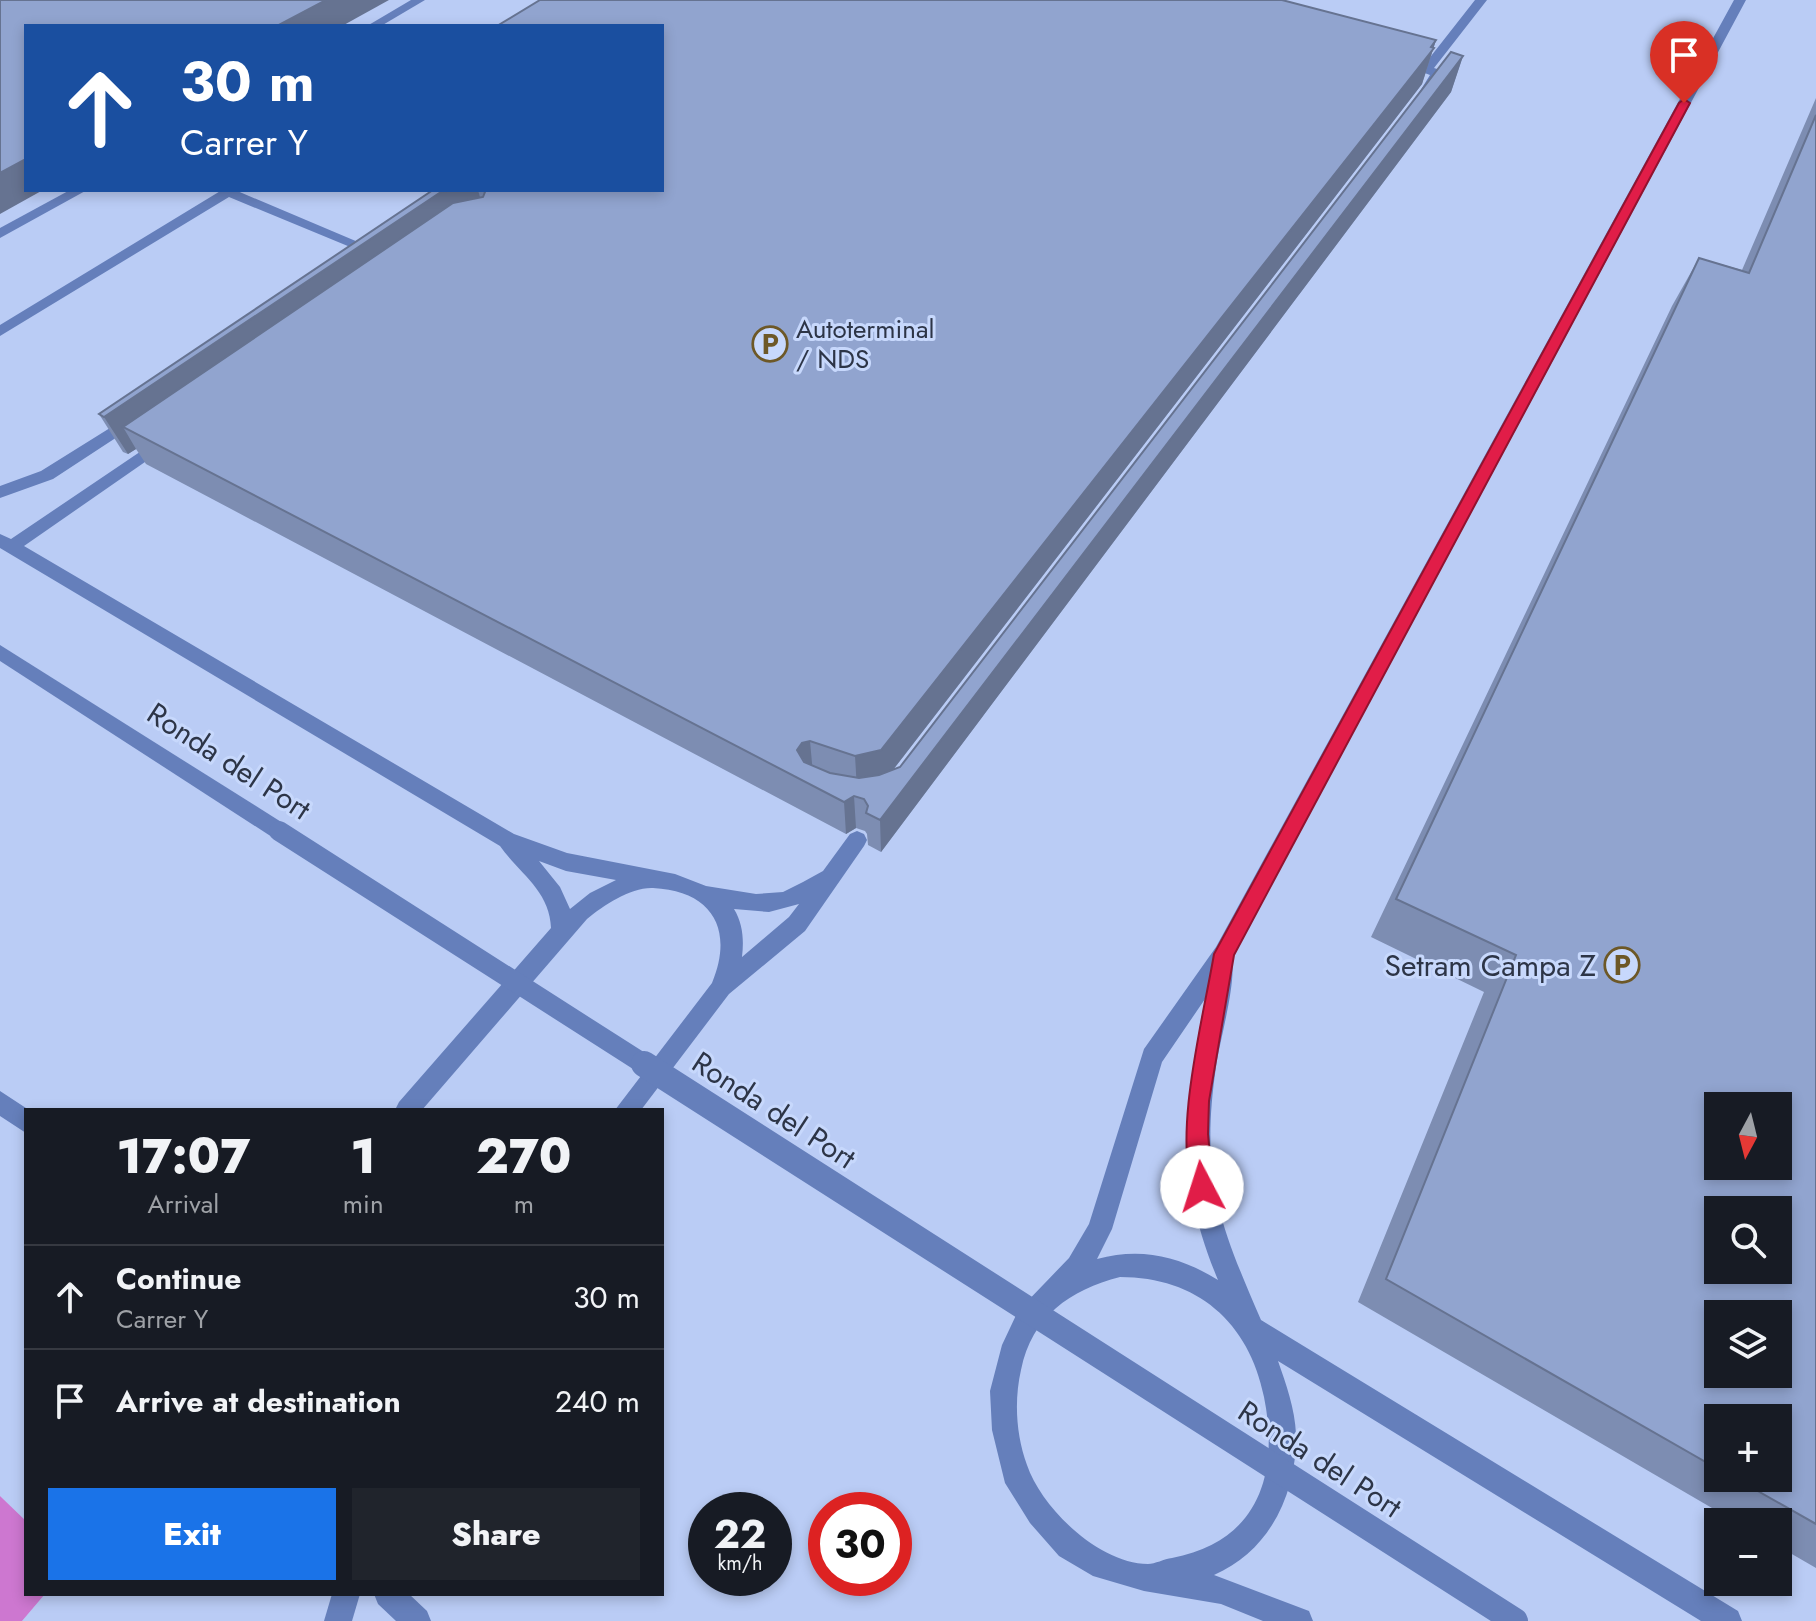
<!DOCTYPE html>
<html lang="en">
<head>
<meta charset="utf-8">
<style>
  body { margin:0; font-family:Jost,sans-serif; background:#20242c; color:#f1f3f6; height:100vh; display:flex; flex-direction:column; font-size:30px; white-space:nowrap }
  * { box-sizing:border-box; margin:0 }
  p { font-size:26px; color:#9ea1a6 }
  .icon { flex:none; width:44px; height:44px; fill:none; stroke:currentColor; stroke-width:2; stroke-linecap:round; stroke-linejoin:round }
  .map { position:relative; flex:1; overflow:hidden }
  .side { position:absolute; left:24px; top:1108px; width:640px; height:488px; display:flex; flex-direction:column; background:#171b24; border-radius:0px; box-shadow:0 4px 12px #0003 }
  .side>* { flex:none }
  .banner { position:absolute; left:24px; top:24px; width:640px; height:168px; border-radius:0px; box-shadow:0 4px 12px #0003; background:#1a4fa0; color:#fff; overflow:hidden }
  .needle { width:52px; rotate:187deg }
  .controls { position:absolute; left:1704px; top:1092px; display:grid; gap:16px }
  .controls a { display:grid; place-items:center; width:88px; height:88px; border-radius:0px; background:#171b24; box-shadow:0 4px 12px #0003; font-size:40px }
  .speed { position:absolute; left:688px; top:1492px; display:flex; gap:16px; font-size:40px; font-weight:700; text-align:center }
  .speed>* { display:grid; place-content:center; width:104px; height:104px; border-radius:50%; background:#171b24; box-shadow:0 4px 12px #0003; line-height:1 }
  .speed small { font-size:20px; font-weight:400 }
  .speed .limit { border:12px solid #d22; background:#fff; color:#111 }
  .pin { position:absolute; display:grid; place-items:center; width:68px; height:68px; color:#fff; margin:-82px -34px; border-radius:50% 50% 50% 0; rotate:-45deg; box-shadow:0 0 8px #0007 }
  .pin .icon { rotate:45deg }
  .me { position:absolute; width:88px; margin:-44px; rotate:355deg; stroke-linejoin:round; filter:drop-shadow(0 0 6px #0008) }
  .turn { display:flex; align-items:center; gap:28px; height:168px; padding:0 24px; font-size:36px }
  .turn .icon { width:104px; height:104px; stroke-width:2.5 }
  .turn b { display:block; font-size:56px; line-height:68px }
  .eta { display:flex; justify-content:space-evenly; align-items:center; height:136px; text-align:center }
  .eta b { font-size:48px; font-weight:800; line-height:56px }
  .button { display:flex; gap:16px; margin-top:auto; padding:16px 24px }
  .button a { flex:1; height:92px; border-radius:0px; background:#1a73e8; color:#fff; font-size:32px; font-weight:800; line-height:92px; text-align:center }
  .button a+a { background:#20242c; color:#f1f3f6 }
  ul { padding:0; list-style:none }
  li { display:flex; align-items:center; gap:24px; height:104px; padding:0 24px; border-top:2px solid #363941 }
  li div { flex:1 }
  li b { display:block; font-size:30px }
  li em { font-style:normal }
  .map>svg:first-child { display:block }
  .built { fill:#baccf5; fill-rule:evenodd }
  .water { fill:#cd77d0 }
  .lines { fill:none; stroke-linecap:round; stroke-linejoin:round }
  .minor { fill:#657fbb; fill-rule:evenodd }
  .minor-bridge-far1 { stroke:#657fbb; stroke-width:20 }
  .minor-bridge { stroke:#657fbb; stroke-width:26 }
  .wall { fill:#7d8db2; fill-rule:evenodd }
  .shaded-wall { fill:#667391 }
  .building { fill:#91a4cf; stroke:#667391; stroke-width:2; fill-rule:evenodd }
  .route { fill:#e11d48; stroke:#92132f; stroke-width:2 }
  .labels { text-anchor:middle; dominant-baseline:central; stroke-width:6; stroke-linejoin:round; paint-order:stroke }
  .far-poi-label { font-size:26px; fill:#2d3547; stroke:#c7d8fc; text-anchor:start }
  .street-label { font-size:30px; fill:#2d3547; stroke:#c7d8fc }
  .poi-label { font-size:30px; fill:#2d3547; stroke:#c7d8fc; text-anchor:end }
</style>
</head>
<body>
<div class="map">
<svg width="1816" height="1621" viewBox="0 0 1816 1621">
  <rect width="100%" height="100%" fill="#c7d8fc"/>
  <path class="built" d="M0,0H1816V1621H22L45,1594H662V1110H26V1521L0,1496ZM26,26H662V190H26ZM1718,1106H1778V1166H1718ZM1718,1210H1778V1270H1718ZM1718,1314H1778V1374H1718ZM1718,1418H1778V1478H1718ZM706,1510H774V1578H706ZM826,1510H894V1578H826ZM1718,1522H1778V1582H1718Z"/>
  <polygon class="water" points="0,1496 26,1521 26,1594 45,1594 22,1621 0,1621"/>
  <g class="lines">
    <g class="minor">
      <polygon points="411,0 425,0 381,26 367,26"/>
      <polygon points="1475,0 1487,0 1434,68 1440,70 1442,79 1427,99 1419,99 1417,96 1430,75 1395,62 1401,58 1424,65"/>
      <path d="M1734,0H1746L1232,959C1236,985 1220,1039 1216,1067C1200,1176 1219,1223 1261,1320L1738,1611L1742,1621H1701L1278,1361C1286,1384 1295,1409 1296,1434C1297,1493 1270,1551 1214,1575L1309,1611L1313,1621H1263L1221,1604L1144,1591L1093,1576L1059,1556L1030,1523L1005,1483L992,1430L990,1391L1002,1345L1018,1311L1069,1258L1089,1224L1144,1049L1216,947ZM1205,999C1184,1109 1174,1174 1218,1280C1179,1256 1141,1247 1097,1259L1112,1229L1162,1062ZM1120,1277C1197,1277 1249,1322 1264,1397C1280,1476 1257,1542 1172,1558C1164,1559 1155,1564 1148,1564C1100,1564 1042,1509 1027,1465C1016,1435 1014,1401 1021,1370C1032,1316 1070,1290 1120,1277Z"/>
      <polygon points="70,190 87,190 0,238 0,228"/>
      <polygon points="222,190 235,190 384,253 372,256 229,197 0,336 0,325"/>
      <polygon points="134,413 140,414 140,422 53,479 0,498 0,486 41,471"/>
      <path d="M162,437L170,442L168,446L24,546L514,834L567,853L675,874L706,886L756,894L783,892L803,882L823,871L850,834L857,831L864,834L867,840L864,846L805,931L729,994L641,1110H615L712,983C734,930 713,891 653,888C631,887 604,905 587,919L422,1110H395L399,1102L551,928C550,891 520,874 500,846L0,548V534L11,539ZM539,861L566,871L616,880L590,893L570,909L560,887ZM799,904L789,917L742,957C744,940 743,924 734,909L769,912Z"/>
      <polygon points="0,645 286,825 289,831 286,837 279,839 272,837 0,661"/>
      <polygon points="0,1091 29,1110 26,1110 26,1133 0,1116"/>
      <polygon points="332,1594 360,1594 352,1621 324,1621"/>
      <polygon points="374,1594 409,1594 427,1611 431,1621 396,1621 378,1604"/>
    </g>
    <polyline class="minor-bridge-far1" points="279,831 647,1066"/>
    <polyline class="minor-bridge" points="644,1064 1515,1621"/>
  </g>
  <g class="wall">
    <polygon points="1436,40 1422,84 893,770 900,767 1463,56 1451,92 881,852 868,845 867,834 865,831 856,828 846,834 146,464 136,449 128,454 123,452 99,414 433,190 662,190"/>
    <path d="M1816,98V1568L1778,1546V1522H1736L1358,1302L1484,992L1371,937L1672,306L1699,258L1742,270ZM1718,1418L1778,1478H1718Z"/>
  </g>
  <g class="shaded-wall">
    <polygon points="326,0 389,0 342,26 277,26"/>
    <polygon points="1436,40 1422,84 882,784 857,789 855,756"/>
    <polygon points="1463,56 1451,92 881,852 880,820"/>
    <polygon points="26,159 26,190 43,190 0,214 0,173"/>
    <polygon points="453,190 478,190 487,223 123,427 136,449 128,454 104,417 441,192"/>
    <polygon points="810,741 813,774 797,750 802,743"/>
    <polygon points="854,796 856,828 846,834 844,802"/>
  </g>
  <g class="building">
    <polygon points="0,0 326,0 277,26 26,26 26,159 0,173"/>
    <polygon points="540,0 1282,0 1436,40 1431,47 1434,48 881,750 855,756 810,741 802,743 797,750 804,762 830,773 859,778 879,775 900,767 1451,52 1463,56 880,820 866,813 868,806 864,799 854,796 844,802 123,427 453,203 483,197 485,192 482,190 662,190 662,26 497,26"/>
    <path d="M1816,115V1524L1735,1478H1778V1418H1718V1469L1386,1279L1516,955L1396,899L1699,258L1749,273ZM1718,1106H1778V1166H1718ZM1718,1210H1778V1270H1718ZM1718,1314H1778V1374H1718Z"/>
    <polygon points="433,190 453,190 441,192 104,417 99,414"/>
  </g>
  <path class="route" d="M1684,99L1690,103L1234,955L1209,1101L1208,1134L1213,1187L1210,1195L1202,1198L1195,1195C1171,1139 1204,1015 1214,954L1679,103Z"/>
  <defs>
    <symbol id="parking-ring" viewBox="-11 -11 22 22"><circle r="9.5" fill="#c7d8fc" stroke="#6d5827" stroke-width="1.5"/><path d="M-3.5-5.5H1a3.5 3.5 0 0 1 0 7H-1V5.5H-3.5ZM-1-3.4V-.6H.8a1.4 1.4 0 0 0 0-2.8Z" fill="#6d5827"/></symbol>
  </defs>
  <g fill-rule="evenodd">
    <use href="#parking-ring" x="750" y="324" width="40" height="40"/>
    <use href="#parking-ring" x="1602" y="945" width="40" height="40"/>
  </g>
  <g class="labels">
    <g class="far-poi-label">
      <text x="796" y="329">Autoterminal<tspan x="796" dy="30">/ NDS</tspan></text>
    </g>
    <g class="street-label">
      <text transform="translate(229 761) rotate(33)">Ronda del Port</text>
      <text transform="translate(774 1110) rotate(33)">Ronda del Port</text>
      <text transform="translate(1320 1459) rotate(33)">Ronda del Port</text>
    </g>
    <g class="poi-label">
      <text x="1596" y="965">Setram Campa Z</text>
    </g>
  </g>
</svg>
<div class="controls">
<a><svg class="needle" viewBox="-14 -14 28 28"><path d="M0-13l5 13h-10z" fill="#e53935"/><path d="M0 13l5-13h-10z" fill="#9ea1a6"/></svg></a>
<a><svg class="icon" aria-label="search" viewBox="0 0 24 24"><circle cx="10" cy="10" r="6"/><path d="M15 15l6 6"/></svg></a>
<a><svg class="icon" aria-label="layers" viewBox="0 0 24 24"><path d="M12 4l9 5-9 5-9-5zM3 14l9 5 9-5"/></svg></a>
<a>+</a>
<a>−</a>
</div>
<div class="speed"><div>22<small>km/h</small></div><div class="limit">30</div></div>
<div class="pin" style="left:1684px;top:103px;background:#d93025"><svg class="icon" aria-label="arrive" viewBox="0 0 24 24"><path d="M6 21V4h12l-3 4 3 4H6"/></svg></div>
<svg class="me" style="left:1202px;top:1187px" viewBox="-20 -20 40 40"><circle r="19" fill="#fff"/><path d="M0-13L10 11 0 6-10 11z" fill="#e11d48"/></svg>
<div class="banner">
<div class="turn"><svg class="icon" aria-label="ahead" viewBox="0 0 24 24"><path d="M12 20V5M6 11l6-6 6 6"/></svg><div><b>30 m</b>Carrer Y</div></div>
</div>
<section class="side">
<div class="eta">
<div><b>17:07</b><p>Arrival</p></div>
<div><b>1</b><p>min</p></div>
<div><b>270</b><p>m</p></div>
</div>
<ul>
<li><svg class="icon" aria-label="ahead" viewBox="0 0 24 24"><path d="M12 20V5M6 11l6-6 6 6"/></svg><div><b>Continue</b><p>Carrer Y</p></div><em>30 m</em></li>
<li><svg class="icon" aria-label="arrive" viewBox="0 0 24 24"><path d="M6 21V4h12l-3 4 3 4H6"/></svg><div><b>Arrive at destination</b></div><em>240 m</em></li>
</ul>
<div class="button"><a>Exit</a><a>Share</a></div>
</section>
</div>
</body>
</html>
